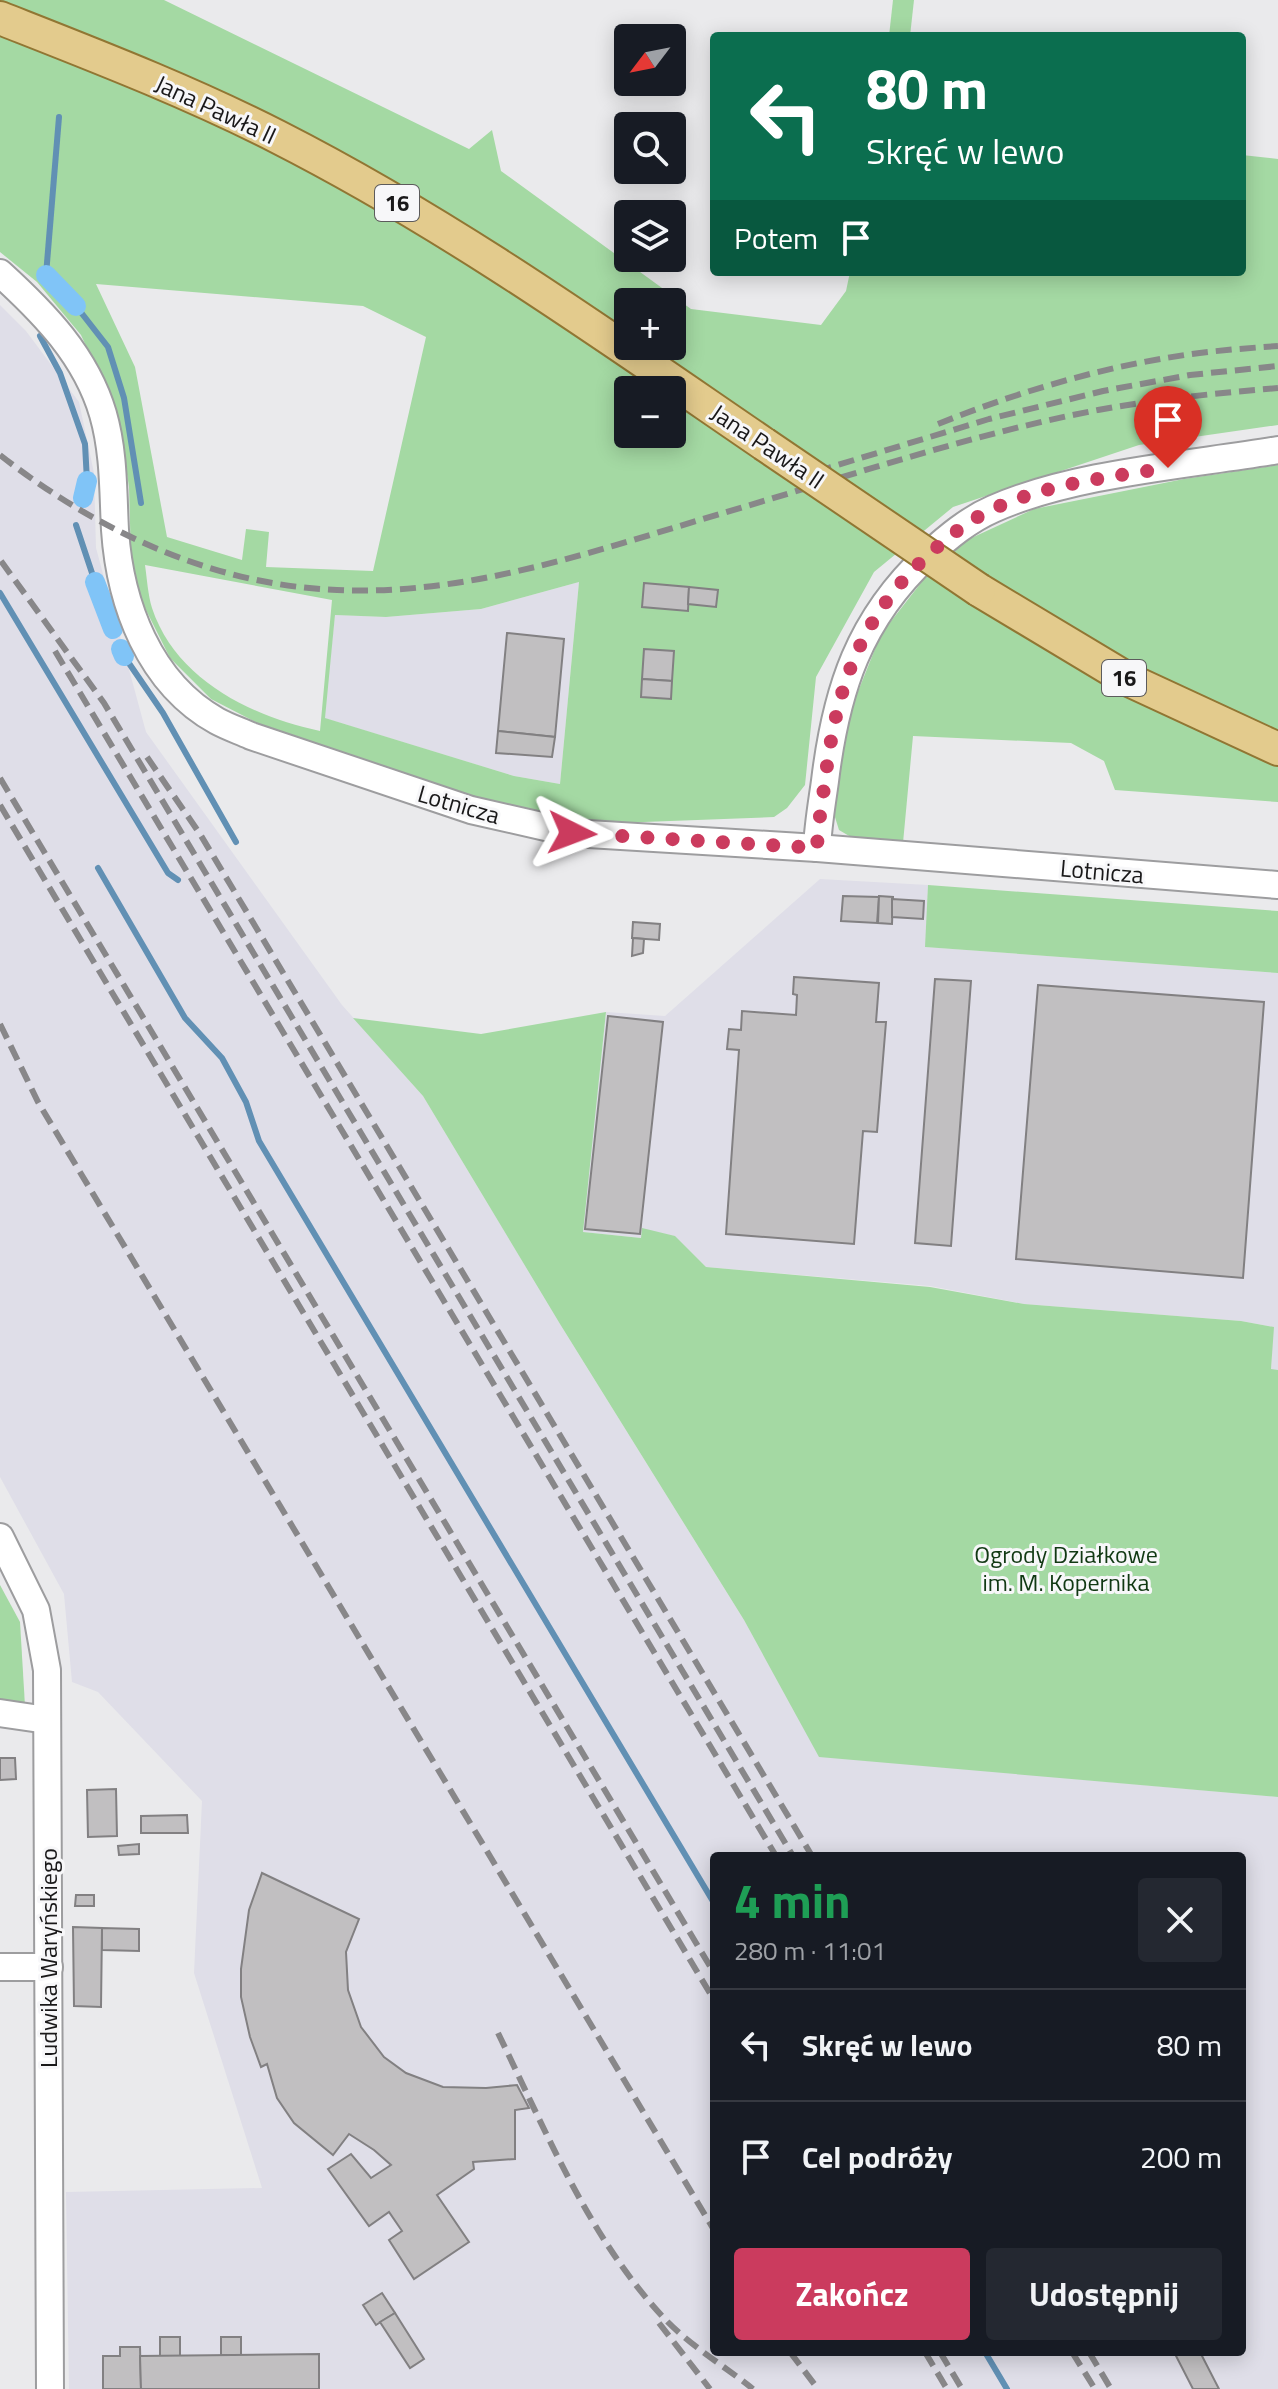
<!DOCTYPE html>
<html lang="pl">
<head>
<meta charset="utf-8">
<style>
  body { margin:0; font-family:"Titillium Web",sans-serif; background:#242831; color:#f1f3f6; height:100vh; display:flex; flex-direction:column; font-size:30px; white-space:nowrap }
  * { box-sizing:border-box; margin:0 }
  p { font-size:26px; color:#9ea1a6 }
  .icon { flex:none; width:44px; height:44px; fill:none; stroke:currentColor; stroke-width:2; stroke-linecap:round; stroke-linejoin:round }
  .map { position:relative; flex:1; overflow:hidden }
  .side { position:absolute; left:710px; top:1852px; width:536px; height:504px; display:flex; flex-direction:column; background:#171b24; border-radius:8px; box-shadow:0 4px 20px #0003 }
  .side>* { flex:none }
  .banner { position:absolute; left:710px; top:32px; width:536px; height:244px; border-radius:8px; box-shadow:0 4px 20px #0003; background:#0b6e4f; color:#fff; overflow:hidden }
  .needle { width:52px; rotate:238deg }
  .buttons { position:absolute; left:614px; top:24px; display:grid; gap:16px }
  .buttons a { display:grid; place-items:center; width:72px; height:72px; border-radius:8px; background:#171b24; box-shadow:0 4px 20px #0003; font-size:40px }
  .pin { position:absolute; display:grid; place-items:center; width:68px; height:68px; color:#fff; margin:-82px -34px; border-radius:50% 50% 50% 0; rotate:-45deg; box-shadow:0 0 8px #0007 }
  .pin .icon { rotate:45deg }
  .me { position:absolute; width:88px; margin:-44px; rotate:93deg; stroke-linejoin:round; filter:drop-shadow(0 0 6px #0008) }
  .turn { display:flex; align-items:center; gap:28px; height:168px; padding:0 24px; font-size:36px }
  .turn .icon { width:104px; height:104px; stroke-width:2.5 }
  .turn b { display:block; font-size:56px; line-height:68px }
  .then { display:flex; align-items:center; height:76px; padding:0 24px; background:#0003; gap:16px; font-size:30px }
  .round { display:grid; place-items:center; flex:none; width:84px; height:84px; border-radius:8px; background:#242831 }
  .summary { display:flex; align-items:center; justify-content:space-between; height:136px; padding:0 24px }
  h1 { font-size:48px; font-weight:700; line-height:60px; color:#1e9e55 }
  .primary-button { display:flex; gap:16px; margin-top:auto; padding:16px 24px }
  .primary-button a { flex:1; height:92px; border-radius:8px; background:#cb3b5e; color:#fff; font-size:32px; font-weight:700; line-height:92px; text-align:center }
  .primary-button a+a { background:#242831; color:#f1f3f6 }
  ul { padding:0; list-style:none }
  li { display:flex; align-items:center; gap:24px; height:112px; padding:0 24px; border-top:2px solid #363941 }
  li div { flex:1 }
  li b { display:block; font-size:30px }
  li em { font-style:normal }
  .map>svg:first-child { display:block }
  .built { fill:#dfdee8; fill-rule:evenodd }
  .green { fill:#a4d9a3; fill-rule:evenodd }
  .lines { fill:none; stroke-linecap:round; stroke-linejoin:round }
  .stream { stroke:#6190b4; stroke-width:6 }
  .canal { stroke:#80c4f7; stroke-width:20 }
  .building { fill:#c1bfc1; stroke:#828082; stroke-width:2 }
  .minor-casing { stroke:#9d9d9f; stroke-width:30 }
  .major-casing { stroke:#917633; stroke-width:36 }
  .minor { stroke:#fff; stroke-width:26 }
  .major { stroke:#e3cb8d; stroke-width:32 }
  .rail { stroke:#888789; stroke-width:6; stroke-dasharray:16 8; stroke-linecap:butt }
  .major-bridge-casing { stroke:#917633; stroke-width:36; stroke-linecap:butt }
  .major-bridge { stroke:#e3cb8d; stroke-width:32 }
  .route { stroke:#cb3b5e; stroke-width:14; stroke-dasharray:0 25.2 }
  .labels { text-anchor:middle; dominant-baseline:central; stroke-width:6; stroke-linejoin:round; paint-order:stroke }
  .shield { fill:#f7f7f9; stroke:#5c5b5c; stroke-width:2 }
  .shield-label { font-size:22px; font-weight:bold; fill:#191819 }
  .street-label { font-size:24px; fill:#191819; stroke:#f7f7f9 }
  .park-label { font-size:24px; fill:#113913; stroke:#f7f7f9 }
</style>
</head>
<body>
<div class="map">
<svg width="1278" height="2389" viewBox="0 0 1278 2389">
  <rect width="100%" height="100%" fill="#eaeaec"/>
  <g class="built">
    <path d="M0,305L26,331L79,402L94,473L96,548L146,732L342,1005L423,1096L560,1324L744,1620L819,1756L1278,1797V2389H69L66,2192L262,2188L194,1973L202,1801L98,1692L72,1682L64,1594L0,1477ZM714,1856H1242V2352H714Z"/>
    <polygon points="579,582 560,784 514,776 324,718 335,615 386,617 481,609"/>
    <polygon points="820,879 928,885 926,947 1278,973 1278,1370 1271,1370 1273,1327 1241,1321 1024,1304 930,1286 706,1267 674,1236 642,1229 642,1238 582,1232 606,1012 665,1016"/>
  </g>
  <g class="green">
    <path d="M0,0H164L469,149L492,130L501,171L691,309L821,325L846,291L850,272H1242V155L1278,159V425L1139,445L953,507L874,572L816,677L805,785L787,808L774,817L617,823L520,813L269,729L211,699L170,658L141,600L131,559L129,487L118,416L81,335L37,282L0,252ZM96,284L363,306L426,337L373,571L266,567L269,532L246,529L242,560L167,537L135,367ZM628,302H672V346H628ZM628,390H672V434H628ZM145,565L332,600L320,731C251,716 176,680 152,608C148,595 147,579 145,565ZM579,582L560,784L514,776L325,718L335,615L386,617L481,609Z"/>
    <polygon points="893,0 914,0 910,36 889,36"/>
    <polygon points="1278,465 1278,802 1115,790 1104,761 1071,743 913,736 903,843 856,840 839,830 834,814 845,724 881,634 924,579 967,540 1034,509 1184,479"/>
    <polygon points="928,885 1278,911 1278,973 925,947"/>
    <polygon points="606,1012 583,1232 641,1238 642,1228 675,1236 706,1267 930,1287 1024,1304 1241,1321 1274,1327 1271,1369 1278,1370 1278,1797 819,1757 744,1620 560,1324 423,1096 353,1018 481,1034"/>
    <polygon points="0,1585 20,1622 25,1706 0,1701"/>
  </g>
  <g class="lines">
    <g class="stream">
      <polyline points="46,275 59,117"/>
      <polyline points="76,306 108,347 124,398 141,503"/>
      <polyline points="40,336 60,373 85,444 87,481"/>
      <polyline points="76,525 95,582"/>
      <polyline points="0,593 168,873 178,880"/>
      <polyline points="124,656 163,713 236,842"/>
      <polyline points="98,868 185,1018 222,1058 246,1102 259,1141 714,1903"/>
      <polyline points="985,2352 1007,2389"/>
    </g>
    <g class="canal">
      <polyline points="46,275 76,306"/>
      <polyline points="83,498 87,481"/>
      <polyline points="95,582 113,629"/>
      <polyline points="121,649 124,656"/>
    </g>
  </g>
  <g class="building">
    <polygon points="644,583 689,587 688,611 642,607"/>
    <polygon points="689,587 718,590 716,607 688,604"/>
    <polygon points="507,633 564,639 555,737 498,731"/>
    <polygon points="644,649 674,651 672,681 642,679"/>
    <polygon points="642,679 672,681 671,699 641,697"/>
    <polygon points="498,731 555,737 552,757 496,753"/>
    <polygon points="843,896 879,897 877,923 841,921"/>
    <polygon points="879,896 893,897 892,924 878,923"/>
    <polygon points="892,899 924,901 923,919 892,917"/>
    <polygon points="633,922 660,924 659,940 632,938"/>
    <polygon points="633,938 644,939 643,953 632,956"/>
    <polygon points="794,977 879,983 876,1022 886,1022 877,1132 863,1131 854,1244 726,1234 739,1050 727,1049 729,1029 741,1030 742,1011 796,1015 797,995 793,994"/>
    <polygon points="935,979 971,981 951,1246 915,1243"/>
    <polygon points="1038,985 1264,1002 1243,1278 1016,1259"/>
    <polygon points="608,1016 663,1022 640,1234 585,1229"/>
    <polygon points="0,1758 15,1758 16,1779 0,1780"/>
    <polygon points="116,1789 117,1836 88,1837 87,1790"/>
    <polygon points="187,1815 188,1833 141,1833 141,1816"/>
    <polygon points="139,1844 139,1854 119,1855 118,1846"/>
    <polygon points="262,1873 359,1919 346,1952 348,1990 361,2027 384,2057 406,2073 443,2087 486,2088 517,2085 529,2108 515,2110 515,2159 473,2162 474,2169 437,2195 469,2242 414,2279 389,2240 402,2231 389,2212 369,2226 328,2169 351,2154 371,2178 391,2165 374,2150 349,2134 333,2155 294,2123 277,2098 267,2064 261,2067 250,2037 241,1997 241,1969 249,1910"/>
    <polygon points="76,1895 94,1895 94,1906 75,1906"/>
    <polygon points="73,1927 102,1928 101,2007 74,2006"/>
    <polygon points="102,1928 139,1929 139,1951 102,1950"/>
    <polygon points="382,2293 395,2313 376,2325 363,2305"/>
    <polygon points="395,2313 424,2359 410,2368 380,2322"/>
    <rect x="160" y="2337" width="20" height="19"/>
    <rect x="221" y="2337" width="20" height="18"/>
    <polygon points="120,2347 140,2347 141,2389 103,2389 103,2356 120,2356"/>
    <polygon points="1174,2352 1200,2352 1219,2389 1193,2389"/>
    <polygon points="319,2354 319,2389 141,2389 140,2356"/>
  </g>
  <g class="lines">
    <defs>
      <g id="minor">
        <path d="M0,273C44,313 86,356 103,414C114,452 113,491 115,530C120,604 149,683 217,721C228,727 240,731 251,736L471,810L572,833L817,848L1278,885"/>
        <path d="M817,848C818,825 822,803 825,781C836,690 859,619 928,555C948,537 968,520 993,509C1074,473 1189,465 1278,450"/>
        <polyline points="0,1537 36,1610 47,1670 50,2389"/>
        <polyline points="0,1713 47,1720"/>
        <polyline points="0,1967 49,1967"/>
      </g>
      <g id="major">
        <path d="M0,18C94,55 188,91 278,137C449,224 606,336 764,444"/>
        <polyline points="979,590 1129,680 1278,749"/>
      </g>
    </defs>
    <use href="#minor" class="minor-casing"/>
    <use href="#major" class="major-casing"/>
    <use href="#minor" class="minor"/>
    <use href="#major" class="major"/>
    <g class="rail">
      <path d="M938,424C1020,391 1105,366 1192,354C1221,350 1250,348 1278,346"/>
      <path d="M0,455C97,531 212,585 337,590C470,596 597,550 723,513C847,477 971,434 1098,410C1158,399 1218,393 1278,388"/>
      <polyline points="794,482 831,467 989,419 1103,391 1190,375 1278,366"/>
      <polyline points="1,561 104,703 793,1856"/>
      <polyline points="55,651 776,1856"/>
      <polyline points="147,757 200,834 812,1856"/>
      <polyline points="0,778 714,1973"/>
      <polyline points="0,805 714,2000"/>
      <polyline points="0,1024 38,1102 714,2230"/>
      <path d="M498,2033C546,2131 588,2236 663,2317C689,2345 723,2365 753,2389"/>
      <polyline points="659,2323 710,2389"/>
      <polyline points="790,2352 818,2389"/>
      <polyline points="925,2352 947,2389"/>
      <polyline points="940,2352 962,2389"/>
      <polyline points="1072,2352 1095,2389"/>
      <polyline points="1089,2352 1111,2389"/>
    </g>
    <defs>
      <polyline id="major-bridge" points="764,444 979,590"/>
    </defs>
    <use href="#major-bridge" class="major-bridge-casing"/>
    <use href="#major-bridge" class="major-bridge"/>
  </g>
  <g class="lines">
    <path class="route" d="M572,833L817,848C818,825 822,803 825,781C836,691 858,620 927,556C947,538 967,521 991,510C1046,484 1109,477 1168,468"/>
  </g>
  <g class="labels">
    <g class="shield">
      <rect x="375" y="185" width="44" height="36" rx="6"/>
      <rect x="1102" y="660" width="44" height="36" rx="6"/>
    </g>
    <g class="shield-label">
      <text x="397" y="203">16</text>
      <text x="1124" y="678">16</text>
    </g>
    <g class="street-label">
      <text transform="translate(216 109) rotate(25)">Jana Pawła II</text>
      <text transform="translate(768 446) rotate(34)">Jana Pawła II</text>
      <text transform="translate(459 804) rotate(16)">Lotnicza</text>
      <text transform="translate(1102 871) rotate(5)">Lotnicza</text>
      <text transform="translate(48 1958) rotate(-90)">Ludwika Waryńskiego</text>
    </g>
    <g class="park-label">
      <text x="1066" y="1554">Ogrody Działkowe<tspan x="1066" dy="28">im. M. Kopernika</tspan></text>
    </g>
  </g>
</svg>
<div class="buttons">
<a><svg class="needle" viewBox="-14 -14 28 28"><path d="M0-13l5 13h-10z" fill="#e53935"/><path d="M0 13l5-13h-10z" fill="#9ea1a6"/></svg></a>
<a><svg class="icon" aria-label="search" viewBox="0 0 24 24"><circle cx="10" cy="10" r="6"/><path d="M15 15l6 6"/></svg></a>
<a><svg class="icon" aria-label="layers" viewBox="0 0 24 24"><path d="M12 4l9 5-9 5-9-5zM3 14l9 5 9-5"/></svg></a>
<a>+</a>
<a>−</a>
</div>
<div class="pin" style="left:1168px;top:468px;background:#d93025"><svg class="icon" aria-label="arrive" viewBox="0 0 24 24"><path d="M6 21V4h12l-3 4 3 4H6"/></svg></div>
<svg class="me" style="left:572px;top:833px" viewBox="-20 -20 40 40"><path d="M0-17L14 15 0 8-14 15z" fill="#cb3b5e" stroke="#fff" stroke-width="4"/></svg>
<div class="banner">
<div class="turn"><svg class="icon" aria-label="left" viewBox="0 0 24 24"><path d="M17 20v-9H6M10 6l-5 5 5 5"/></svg><div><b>80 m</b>Skręć w lewo</div></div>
<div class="then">Potem<svg class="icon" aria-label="arrive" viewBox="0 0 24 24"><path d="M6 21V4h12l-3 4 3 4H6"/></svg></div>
</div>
<section class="side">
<div class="summary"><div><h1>4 min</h1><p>280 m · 11:01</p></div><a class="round"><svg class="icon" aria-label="close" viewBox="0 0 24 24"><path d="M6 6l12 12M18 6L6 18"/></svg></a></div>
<ul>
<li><svg class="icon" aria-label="left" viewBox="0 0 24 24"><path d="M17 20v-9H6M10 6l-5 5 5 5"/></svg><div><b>Skręć w lewo</b></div><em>80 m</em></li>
<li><svg class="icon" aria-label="arrive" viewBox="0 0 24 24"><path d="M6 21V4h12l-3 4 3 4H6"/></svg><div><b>Cel podróży</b></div><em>200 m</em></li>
</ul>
<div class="primary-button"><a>Zakończ</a><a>Udostępnij</a></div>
</section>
</div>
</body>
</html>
